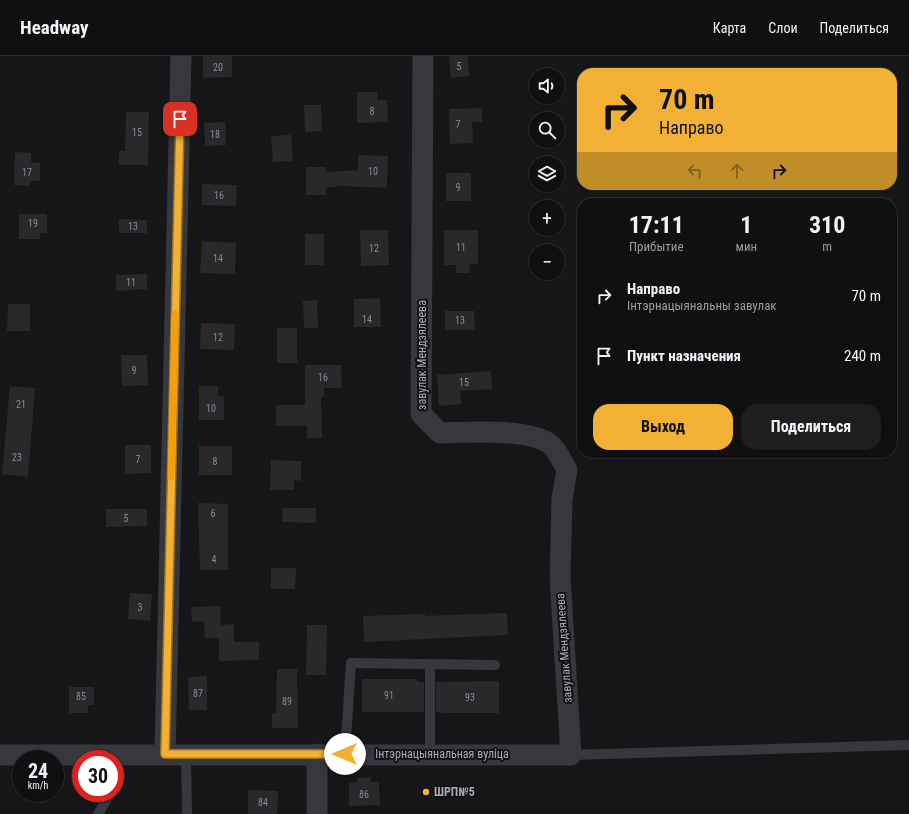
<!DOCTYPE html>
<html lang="ru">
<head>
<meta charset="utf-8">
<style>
  body { margin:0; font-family:"Roboto Condensed",sans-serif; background:#1e1e20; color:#f1f3f6; height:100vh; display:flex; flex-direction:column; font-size:15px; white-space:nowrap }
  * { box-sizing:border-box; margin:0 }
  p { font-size:13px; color:#9c9d9f }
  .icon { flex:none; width:22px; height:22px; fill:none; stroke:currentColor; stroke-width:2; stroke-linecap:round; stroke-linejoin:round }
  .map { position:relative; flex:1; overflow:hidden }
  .sheet { position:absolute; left:577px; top:142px; width:320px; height:260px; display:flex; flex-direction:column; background:#101012; border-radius:16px; box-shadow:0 1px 3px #0004,0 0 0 1px #303032 }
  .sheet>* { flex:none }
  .guide { position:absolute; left:577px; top:12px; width:320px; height:122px; border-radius:16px; box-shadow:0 1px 3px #0004,0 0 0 1px #303032; background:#f2b134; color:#111; overflow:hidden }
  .buttons { position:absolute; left:529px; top:12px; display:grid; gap:8px }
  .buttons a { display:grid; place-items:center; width:36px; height:36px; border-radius:50%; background:#101012; box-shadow:0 1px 3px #0004,0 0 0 1px #303032; font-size:20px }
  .speed { position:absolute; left:12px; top:694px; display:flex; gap:8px; font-size:20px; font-weight:700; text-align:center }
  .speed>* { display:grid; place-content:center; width:52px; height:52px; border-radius:50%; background:#101012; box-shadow:0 1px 3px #0004,0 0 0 1px #303032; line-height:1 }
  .speed small { font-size:10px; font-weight:400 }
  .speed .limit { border:6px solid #d22; background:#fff; color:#111 }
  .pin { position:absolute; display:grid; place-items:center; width:34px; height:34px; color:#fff; margin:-17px; border-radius:8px; box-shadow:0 2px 6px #0006 }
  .me { position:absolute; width:44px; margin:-22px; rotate:270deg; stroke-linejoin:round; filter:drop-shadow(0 0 3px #0008) }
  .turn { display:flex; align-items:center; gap:14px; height:84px; padding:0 16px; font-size:18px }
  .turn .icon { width:52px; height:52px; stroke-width:2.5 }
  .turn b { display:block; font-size:28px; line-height:34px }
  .lanes { display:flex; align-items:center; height:38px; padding:0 16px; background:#0003; justify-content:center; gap:20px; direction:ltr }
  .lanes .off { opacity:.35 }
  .eta { display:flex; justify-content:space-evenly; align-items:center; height:68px; text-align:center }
  .eta b { font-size:24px; font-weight:700; line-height:28px }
  .button { display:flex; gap:8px; margin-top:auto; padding:8px 16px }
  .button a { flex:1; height:46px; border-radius:16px; background:#f2b134; color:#111; font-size:16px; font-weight:700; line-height:46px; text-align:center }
  .button a+a { background:#1e1e20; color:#f1f3f6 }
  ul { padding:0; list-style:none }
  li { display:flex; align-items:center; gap:12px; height:60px; padding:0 16px }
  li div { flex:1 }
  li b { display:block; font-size:15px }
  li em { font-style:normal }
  header { display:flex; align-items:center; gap:24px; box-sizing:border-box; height:56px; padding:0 20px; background:#101012; border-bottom:1px solid #303032 }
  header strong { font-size:19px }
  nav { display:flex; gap:22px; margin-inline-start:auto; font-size:14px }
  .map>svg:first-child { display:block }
  .building { fill:#29292c }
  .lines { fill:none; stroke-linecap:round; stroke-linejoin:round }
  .service { stroke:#37383d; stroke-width:10 }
  .minor { stroke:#37383d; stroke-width:21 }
  .route-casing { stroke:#9d7322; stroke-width:10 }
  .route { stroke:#f2b134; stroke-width:7 }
  .slow { stroke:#f59e0b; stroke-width:7 }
  .poi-dot { fill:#f2b134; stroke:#111113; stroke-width:1.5 }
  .labels { text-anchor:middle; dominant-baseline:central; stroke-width:4; stroke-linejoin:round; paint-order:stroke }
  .number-label { font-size:10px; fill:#888b94 }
  .street-label { font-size:12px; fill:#a8adb8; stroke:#111113 }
  .poi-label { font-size:12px; font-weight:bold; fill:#a8adb8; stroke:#111113; text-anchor:start }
</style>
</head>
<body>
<header>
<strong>Headway</strong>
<nav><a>Карта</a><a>Слои</a><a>Поделиться</a></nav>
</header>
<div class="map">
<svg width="909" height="758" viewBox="0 0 909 758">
  <rect width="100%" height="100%" fill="#161618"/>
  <g class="building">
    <polygon points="203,0 232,0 232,21 203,22"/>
    <polygon points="449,0 468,0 469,20 451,22"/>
    <polygon points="357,36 377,36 377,44 387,44 388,66 357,67"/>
    <polygon points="304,49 321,49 322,75 305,76"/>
    <polygon points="482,52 482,66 472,66 473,87 450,88 449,53"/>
    <polygon points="126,56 149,56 148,109 119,109 119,95 125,95"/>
    <polygon points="225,66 226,89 205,90 204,67"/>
    <polygon points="291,79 293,105 273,106 271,80"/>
    <polygon points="15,96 31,97 31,106 40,107 40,125 30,125 30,130 14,129"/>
    <polygon points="358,99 388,100 387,132 341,130 326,132 326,139 306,139 306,111 326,111 326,116 358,114"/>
    <rect x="446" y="117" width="25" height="28"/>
    <polygon points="202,128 237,129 236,150 202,149"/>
    <polygon points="19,158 47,158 47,177 40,177 40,183 19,183"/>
    <polygon points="119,163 147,164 147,177 119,177"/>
    <polygon points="360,174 388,174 389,209 361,210"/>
    <polygon points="444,174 478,174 478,208 469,208 470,217 456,217 456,209 444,209"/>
    <rect x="305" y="178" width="19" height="31"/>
    <polygon points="202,185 236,187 235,218 200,217"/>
    <polygon points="147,218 147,233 116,235 116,219"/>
    <polygon points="380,242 381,271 354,271 354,243"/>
    <polygon points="317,244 318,272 304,272 303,245"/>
    <polygon points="8,248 30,248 30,275 7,275"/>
    <polygon points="445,255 474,255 475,274 445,274"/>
    <polygon points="201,267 235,268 234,294 200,293"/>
    <rect x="277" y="272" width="20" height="35"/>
    <polygon points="121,299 147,299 148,329 122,330"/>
    <polygon points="305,309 341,309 342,332 324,332 324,341 321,341 322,382 307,382 307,370 276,370 276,349 305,349"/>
    <polygon points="491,315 492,333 460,335 461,348 439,350 437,319"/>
    <polygon points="10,330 35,332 28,421 2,418"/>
    <polygon points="199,330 218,330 218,340 224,340 224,364 199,364"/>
    <polygon points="125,389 151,389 151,417 125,418"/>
    <rect x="199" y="390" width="33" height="29"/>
    <polygon points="271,404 301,405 301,425 294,424 294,434 270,434"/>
    <polygon points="198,447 228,448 228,514 200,514"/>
    <polygon points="283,452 316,452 316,467 282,466"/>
    <polygon points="106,453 147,453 147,470 106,471"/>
    <polygon points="271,512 296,512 295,533 271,533"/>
    <polygon points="130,537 152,538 150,565 128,563"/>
    <polygon points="220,550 221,569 234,568 234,586 259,586 259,604 219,605 219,582 205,582 204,565 192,566 191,551"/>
    <polygon points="507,557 508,579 364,586 363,560 425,558 425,560"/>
    <polygon points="307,569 327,569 326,619 306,619"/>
    <polygon points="277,613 297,613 298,672 272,672 272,657 276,657"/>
    <polygon points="207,620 207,654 189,654 188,621"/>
    <polygon points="362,623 417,623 417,626 424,626 424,656 362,656"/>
    <polygon points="499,625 499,657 441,657 441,656 436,656 436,626"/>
    <polygon points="69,631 94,631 94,649 88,649 88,657 69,657"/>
    <polygon points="371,721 371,726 379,726 380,749 349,750 349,727 357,726 357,722"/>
    <polygon points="248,734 278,735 277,758 248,758"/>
  </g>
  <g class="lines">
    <g class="service">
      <polyline points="430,608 430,698"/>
      <polyline points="186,698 187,758"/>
      <polyline points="345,698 351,607 495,609"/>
      <polyline points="571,699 909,689"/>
      <polyline points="98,758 106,745 107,737"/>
    </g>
    <g class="minor">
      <polyline points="165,698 181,0"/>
      <polyline points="317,698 317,758"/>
      <path d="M0,699H571L560,521L562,443L567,414C563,407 557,393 550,388C529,372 465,376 440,377L421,358L423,0"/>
    </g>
  </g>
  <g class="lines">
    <defs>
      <polyline id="route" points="180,63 165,698 345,698"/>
    </defs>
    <use href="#route" class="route-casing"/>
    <use href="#route" class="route"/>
    <polyline class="slow" points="171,421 175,258"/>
  </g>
  <circle class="poi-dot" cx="426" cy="736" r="4"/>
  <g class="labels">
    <g class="number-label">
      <text x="459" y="10">5</text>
      <text x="218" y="11">20</text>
      <text x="372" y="55">8</text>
      <text x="458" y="68">7</text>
      <text x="137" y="76">15</text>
      <text x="215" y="78">18</text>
      <text x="373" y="115">10</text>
      <text x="27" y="116">17</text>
      <text x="458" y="131">9</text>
      <text x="219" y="139">16</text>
      <text x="33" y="167">19</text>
      <text x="133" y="170">13</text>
      <text x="461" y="191">11</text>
      <text x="374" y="192">12</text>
      <text x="218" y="202">14</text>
      <text x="131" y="226">11</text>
      <text x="367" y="263">14</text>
      <text x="460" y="264">13</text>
      <text x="218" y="281">12</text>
      <text x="134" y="314">9</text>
      <text x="323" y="321">16</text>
      <text x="464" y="326">15</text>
      <text x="21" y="348">21</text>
      <text x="211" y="352">10</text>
      <text x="17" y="401">23</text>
      <text x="138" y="403">7</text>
      <text x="215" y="405">8</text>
      <text x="213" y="457">6</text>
      <text x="126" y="462">5</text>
      <text x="214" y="503">4</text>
      <text x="140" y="551">3</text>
      <text x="198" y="637">87</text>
      <text x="389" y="639">91</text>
      <text x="81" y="640">85</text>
      <text x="470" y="641">93</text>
      <text x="287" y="645">89</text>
      <text x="364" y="738">86</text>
      <text x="263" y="746">84</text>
    </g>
    <g class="street-label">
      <text transform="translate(422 299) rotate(-90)">завулак Мендзялеева</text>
      <text transform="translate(564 592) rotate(-94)">завулак Мендзялеева</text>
      <text x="442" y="698">Інтэрнацыянальная вуліца</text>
    </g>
    <g class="poi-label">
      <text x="434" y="736">ШРП№5</text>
    </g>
  </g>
</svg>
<div class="buttons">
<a><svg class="icon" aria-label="sound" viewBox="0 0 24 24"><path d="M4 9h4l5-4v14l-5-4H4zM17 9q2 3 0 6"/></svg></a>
<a><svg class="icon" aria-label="search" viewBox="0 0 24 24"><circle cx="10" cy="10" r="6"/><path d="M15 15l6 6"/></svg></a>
<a><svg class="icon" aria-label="layers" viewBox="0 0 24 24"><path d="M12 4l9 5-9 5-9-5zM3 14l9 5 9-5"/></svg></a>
<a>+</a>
<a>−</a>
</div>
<div class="speed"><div>24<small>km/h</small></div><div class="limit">30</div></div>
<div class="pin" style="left:180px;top:63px;background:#d93025"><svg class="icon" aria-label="arrive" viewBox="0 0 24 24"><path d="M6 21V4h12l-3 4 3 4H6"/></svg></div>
<svg class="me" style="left:345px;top:698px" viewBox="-20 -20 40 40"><circle r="19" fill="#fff"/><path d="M0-13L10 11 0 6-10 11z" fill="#f2b134"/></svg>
<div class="guide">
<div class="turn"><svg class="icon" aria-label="right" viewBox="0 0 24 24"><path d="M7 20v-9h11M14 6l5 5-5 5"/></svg><div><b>70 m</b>Направо</div></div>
<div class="lanes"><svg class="icon off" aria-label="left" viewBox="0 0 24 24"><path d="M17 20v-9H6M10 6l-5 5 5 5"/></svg><svg class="icon off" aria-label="ahead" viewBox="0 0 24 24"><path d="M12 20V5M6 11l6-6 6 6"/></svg><svg class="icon" aria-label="right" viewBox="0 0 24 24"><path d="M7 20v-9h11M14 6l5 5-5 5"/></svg></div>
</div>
<section class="sheet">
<div class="eta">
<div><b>17:11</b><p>Прибытие</p></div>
<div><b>1</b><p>мин</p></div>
<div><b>310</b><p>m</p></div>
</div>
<ul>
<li><svg class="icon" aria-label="right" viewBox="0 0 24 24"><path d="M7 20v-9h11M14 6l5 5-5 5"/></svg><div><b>Направо</b><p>Інтэрнацыянальны завулак</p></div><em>70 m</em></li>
<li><svg class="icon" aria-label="arrive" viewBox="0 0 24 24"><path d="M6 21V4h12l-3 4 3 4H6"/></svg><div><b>Пункт назначения</b></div><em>240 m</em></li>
</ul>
<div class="button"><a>Выход</a><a>Поделиться</a></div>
</section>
</div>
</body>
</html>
